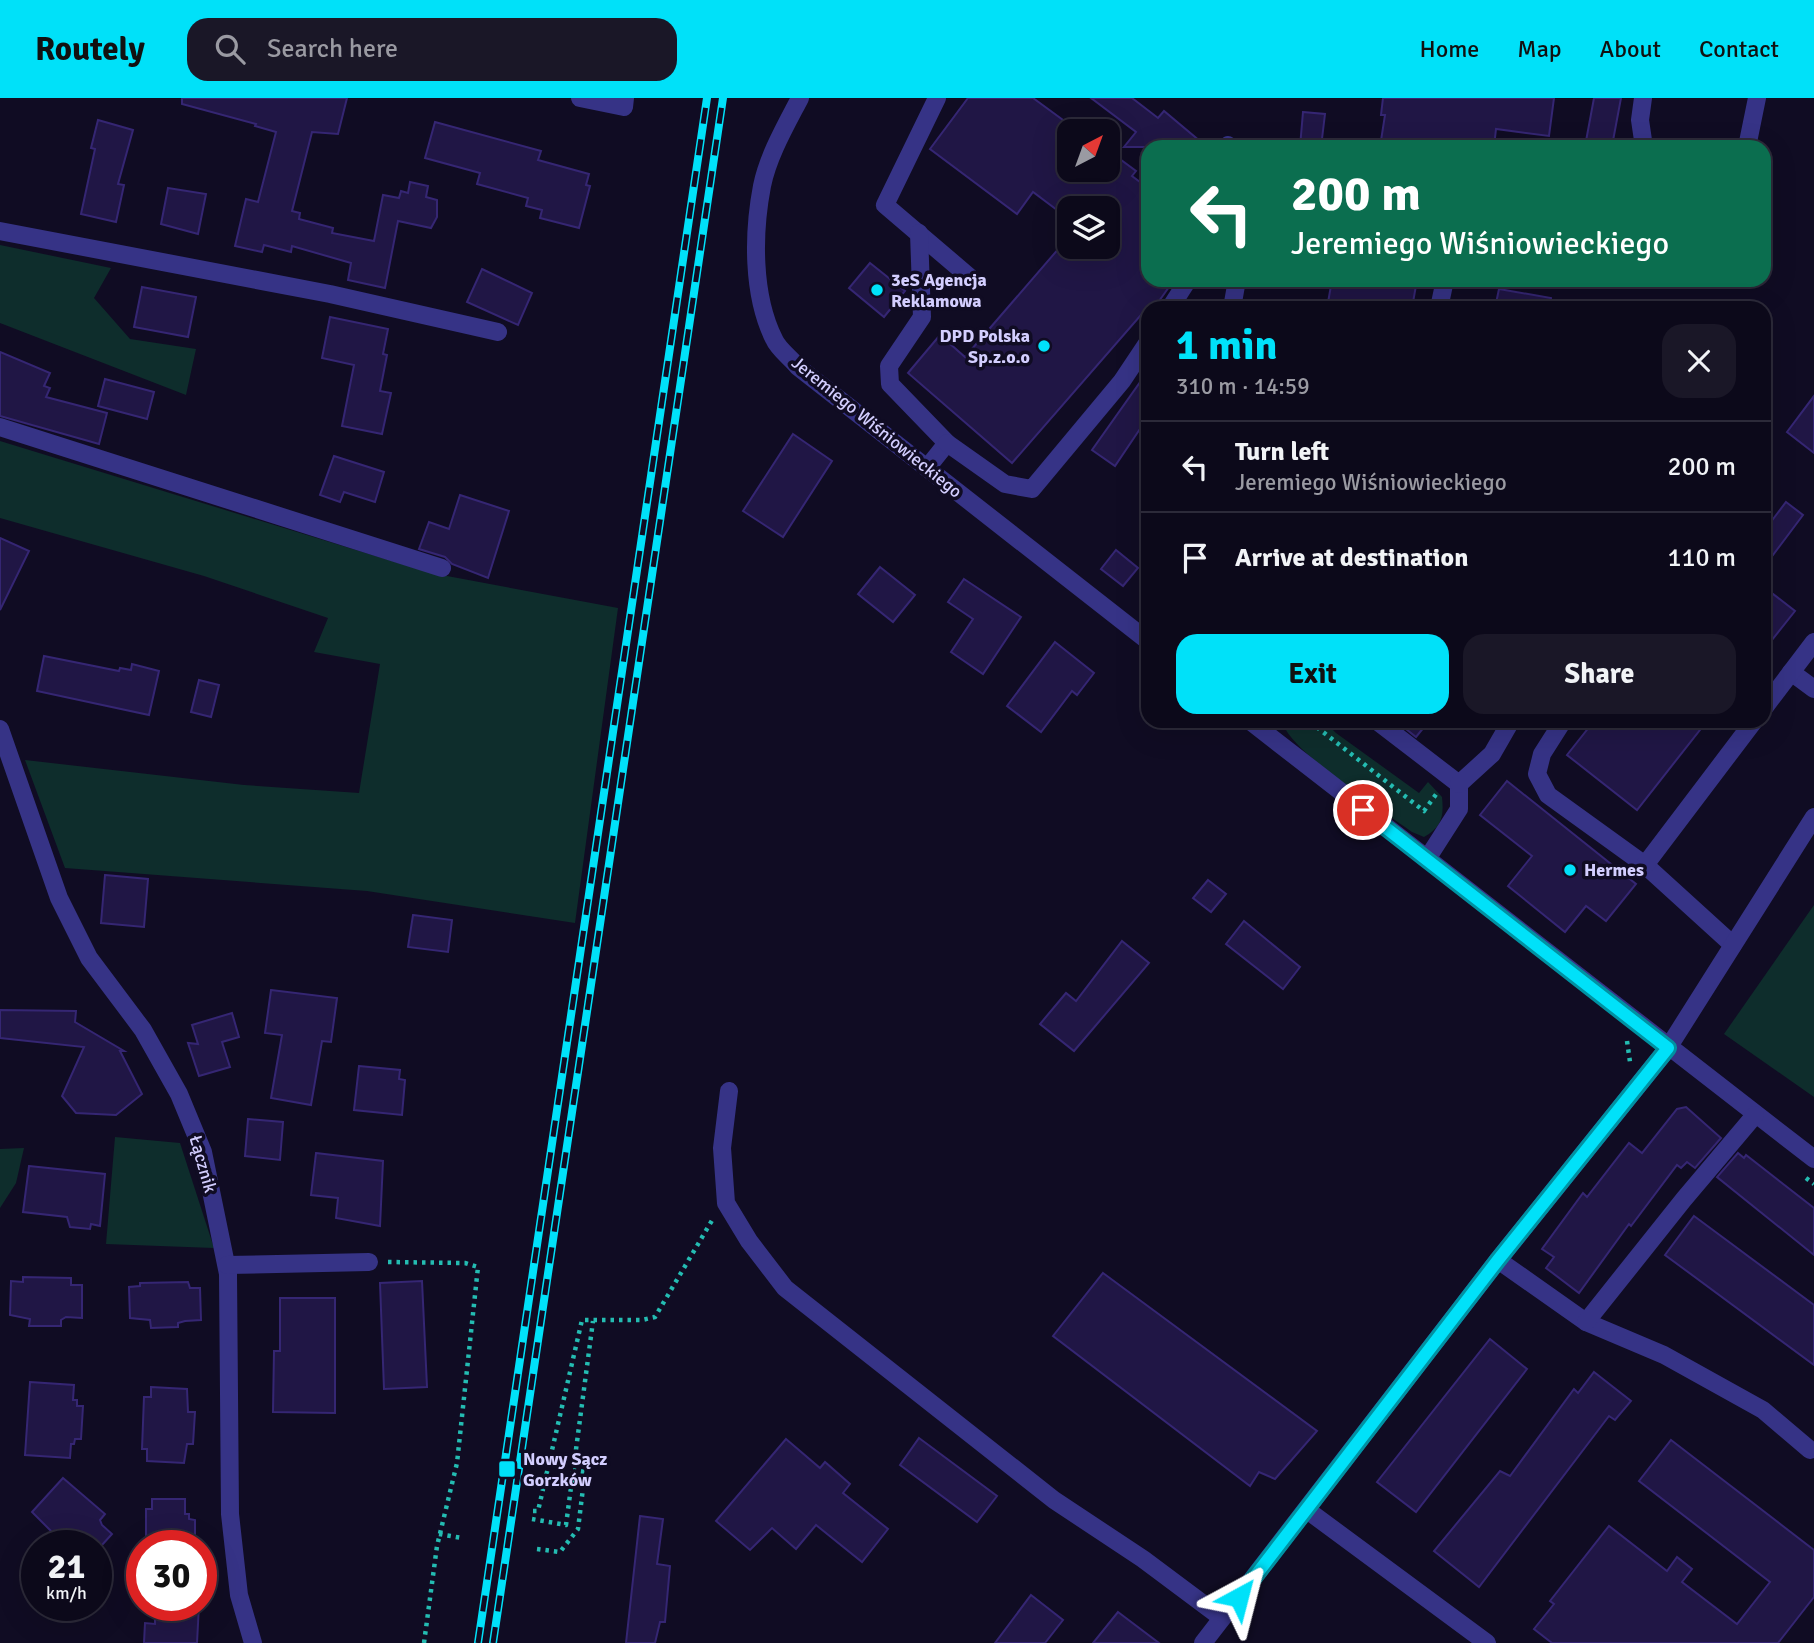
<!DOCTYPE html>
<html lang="en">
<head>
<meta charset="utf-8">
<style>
  body { margin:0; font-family:Signika,sans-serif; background:#1a1727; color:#f1f3f6; height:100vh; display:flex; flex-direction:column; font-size:26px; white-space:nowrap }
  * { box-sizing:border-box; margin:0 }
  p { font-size:23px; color:#9a9aa2 }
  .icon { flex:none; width:38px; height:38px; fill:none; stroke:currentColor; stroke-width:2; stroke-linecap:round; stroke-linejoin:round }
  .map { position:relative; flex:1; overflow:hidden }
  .drawer { position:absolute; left:1141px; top:203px; width:630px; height:427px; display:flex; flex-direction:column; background:#0c091a; border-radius:21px; box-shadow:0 7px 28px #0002,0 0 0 2px #2c2a39 }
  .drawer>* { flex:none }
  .banner { position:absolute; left:1141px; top:42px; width:630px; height:147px; border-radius:21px; box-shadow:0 7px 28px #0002,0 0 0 2px #2c2a39; background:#0b6e4f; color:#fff; overflow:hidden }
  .needle { width:46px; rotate:41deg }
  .controls { position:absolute; left:1057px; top:21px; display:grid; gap:14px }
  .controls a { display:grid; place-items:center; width:63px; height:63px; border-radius:14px; background:#0c091a; box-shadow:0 7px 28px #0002,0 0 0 2px #2c2a39; font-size:35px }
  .speed { position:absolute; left:21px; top:1432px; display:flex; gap:14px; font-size:35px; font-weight:700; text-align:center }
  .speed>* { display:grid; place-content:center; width:91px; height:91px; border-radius:50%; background:#0c091a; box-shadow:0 7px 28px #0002,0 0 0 2px #2c2a39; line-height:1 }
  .speed small { font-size:18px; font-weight:400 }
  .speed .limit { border:10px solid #d22; background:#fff; color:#111 }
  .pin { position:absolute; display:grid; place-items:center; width:60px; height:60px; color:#fff; margin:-30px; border:4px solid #fff; border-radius:50%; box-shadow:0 2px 7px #0007 }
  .me { position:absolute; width:77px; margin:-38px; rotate:38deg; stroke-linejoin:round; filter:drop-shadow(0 0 5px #0008) }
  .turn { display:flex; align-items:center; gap:24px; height:147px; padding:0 35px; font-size:32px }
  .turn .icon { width:91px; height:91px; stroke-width:2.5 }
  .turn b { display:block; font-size:49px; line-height:60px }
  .round { display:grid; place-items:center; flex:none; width:74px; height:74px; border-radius:21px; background:#1a1727 }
  .head { display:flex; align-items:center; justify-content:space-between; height:119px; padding:0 35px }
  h1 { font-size:42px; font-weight:700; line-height:52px; color:#00e1f9 }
  .cta { display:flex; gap:14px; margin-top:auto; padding:14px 35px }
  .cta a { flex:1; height:80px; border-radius:21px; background:#00e1f9; color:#111; font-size:28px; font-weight:700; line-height:80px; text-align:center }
  .cta a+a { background:#1a1727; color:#f1f3f6 }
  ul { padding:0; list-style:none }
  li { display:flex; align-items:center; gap:21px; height:91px; padding:0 35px; border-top:2px solid #2c2a39 }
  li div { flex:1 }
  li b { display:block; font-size:26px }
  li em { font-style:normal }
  header { display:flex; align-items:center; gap:42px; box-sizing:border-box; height:98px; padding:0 35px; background:#00e1f9; color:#111 }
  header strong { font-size:33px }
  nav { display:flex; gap:38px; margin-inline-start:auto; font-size:24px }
  .search { width:490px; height:63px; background:#1a1727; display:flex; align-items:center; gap:18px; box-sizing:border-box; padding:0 24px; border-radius:21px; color:#9a9aa2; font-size:26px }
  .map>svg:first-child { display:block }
  .green { fill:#0e2d2c }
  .building { fill:#201645; stroke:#352673; stroke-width:2 }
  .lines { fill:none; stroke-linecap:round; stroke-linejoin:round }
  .path { stroke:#24bcb2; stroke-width:4.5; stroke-dasharray:3.5 5; stroke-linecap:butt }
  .minor { stroke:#363386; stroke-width:18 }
  .rail-casing { stroke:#00e1f9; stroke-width:8 }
  .rail { stroke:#100c23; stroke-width:5; stroke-dasharray:16; stroke-linecap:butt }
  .route-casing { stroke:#0092a2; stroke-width:18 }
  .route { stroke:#00e1f9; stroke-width:12 }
  .poi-dot { fill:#00e1f9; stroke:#100c23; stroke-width:2.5 }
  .labels { text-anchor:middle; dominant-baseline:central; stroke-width:7; stroke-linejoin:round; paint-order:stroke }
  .poi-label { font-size:18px; font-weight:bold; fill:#d3ceff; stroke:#100c23; text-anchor:start }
  .street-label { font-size:18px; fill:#d3ceff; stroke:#100c23 }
</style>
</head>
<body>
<header>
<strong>Routely</strong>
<div class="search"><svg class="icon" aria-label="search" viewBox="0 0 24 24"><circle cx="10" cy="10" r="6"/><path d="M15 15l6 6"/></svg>Search here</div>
<nav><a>Home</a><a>Map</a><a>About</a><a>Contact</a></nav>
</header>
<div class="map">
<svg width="1814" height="1545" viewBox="0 0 1814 1545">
  <rect width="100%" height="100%" fill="#100c23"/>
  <g class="green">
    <polygon points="0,147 111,170 94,200 130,241 196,251 186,297 0,225"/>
    <polygon points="0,343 431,475 618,510 575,825 367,793 65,770 25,662 244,687 359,695 380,566 314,554 328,520 204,478 0,420"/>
    <path d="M1283,623H1333L1329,628L1336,635L1419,695L1428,684L1442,699C1444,718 1442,729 1424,739L1412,734C1389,717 1282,648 1283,623Z"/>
    <polygon points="1814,807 1814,999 1724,936"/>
    <polygon points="115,1039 180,1045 214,1150 106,1146"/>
    <polygon points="24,1050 16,1085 0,1110 0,1051"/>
  </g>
  <g class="building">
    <polygon points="182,0 347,0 338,36 312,34 292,113 300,115 299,121 333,130 332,135 374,143 383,97 399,100 401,93 408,95 410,84 428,88 426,99 437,102 437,119 431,130 398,123 385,190 348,182 351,165 292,148 291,154 264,147 262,154 235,148 246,101 258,104 276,34 255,28 256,26 182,6"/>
    <polygon points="968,0 1033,0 1078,33 1069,33 1069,72 1108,72 1117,59 1136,73 1132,78 1148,90 1148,182 1174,182 1154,210 1147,210 1012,365 908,275 940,237 965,259 1060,149 1108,149 1108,110 1069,110 1069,121 1033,94 1017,116 930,51"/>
    <polygon points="1091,0 1132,0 1158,20 1164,13 1207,49 1124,49 1136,34"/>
    <polygon points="1383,0 1554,0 1549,38 1496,31 1494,49 1380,49 1385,17 1381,17"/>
    <polygon points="1594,0 1621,0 1612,48 1586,43"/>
    <polygon points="1303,14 1325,16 1321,49 1300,49"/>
    <polygon points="98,22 133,32 118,86 124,87 116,124 81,116 95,51 91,50"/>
    <polygon points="435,24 541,53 538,62 589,76 586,87 590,88 579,130 540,120 542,112 526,108 528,100 477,86 480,75 425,60"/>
    <polygon points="168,90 206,96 198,136 161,126"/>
    <polygon points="870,165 905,193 884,219 849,190"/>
    <polygon points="482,171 532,195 518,227 467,204"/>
    <polygon points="1332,182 1417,182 1412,210 1327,210"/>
    <polygon points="142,189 196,199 188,239 134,229"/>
    <polygon points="1499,191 1551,200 1550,210 1495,210"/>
    <polygon points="330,219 388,231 383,256 387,257 380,293 391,295 382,336 342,328 354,267 322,260"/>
    <polygon points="0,254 50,275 44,288 50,290 46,299 107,315 99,346 0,318"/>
    <polygon points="1148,273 1148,319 1115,368 1092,352"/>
    <polygon points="105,281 154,294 147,321 98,308"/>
    <polygon points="1814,298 1814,355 1787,334"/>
    <polygon points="793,336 832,363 783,439 743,413"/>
    <polygon points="334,358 384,374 375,404 344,394 340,404 320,397"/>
    <polygon points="460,397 509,413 488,480 452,466 445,459 419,451 429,424 449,431"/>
    <polygon points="1786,404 1803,417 1764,469 1764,433"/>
    <polygon points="0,440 29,453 0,512"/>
    <polygon points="1116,452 1138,470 1123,488 1101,471"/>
    <polygon points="880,469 915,497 893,524 858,496"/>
    <polygon points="964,481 1021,519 983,576 951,554 973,521 948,504"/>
    <polygon points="1764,489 1795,513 1764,552"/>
    <polygon points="1055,544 1094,575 1077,597 1072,593 1041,634 1007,608"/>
    <polygon points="44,558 119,573 120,570 131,572 132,566 159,573 149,617 37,593"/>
    <polygon points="199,582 219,587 211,619 191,614"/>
    <polygon points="1396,623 1429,623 1416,639"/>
    <polygon points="1594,623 1707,623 1637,712 1567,657"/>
    <polygon points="1507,683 1636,786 1606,823 1586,808 1565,834 1508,788 1532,758 1480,717"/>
    <polygon points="105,777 148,781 144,829 101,825"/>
    <polygon points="1208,782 1226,796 1211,814 1193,800"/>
    <polygon points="413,817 452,822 448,854 408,849"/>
    <polygon points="1244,823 1300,869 1283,891 1226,846"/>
    <polygon points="1122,843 1149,865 1074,953 1040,926 1066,895 1076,903"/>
    <polygon points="271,892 337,900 331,944 322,943 311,1007 271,1000 282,937 265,935"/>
    <polygon points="0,912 76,913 75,924 124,953 120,953 142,996 116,1017 76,1015 62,998 84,949 0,940"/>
    <polygon points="232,915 239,939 222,944 230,969 199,978 188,945 198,946 192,927"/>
    <polygon points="359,968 400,972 399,981 405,982 402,1017 354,1012"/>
    <polygon points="1686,1009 1721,1040 1695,1070 1687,1064 1681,1070 1677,1067 1631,1128 1629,1126 1579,1195 1546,1170 1554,1159 1542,1151 1583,1095 1587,1099 1629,1045 1642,1055 1677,1011"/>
    <polygon points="248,1021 283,1024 280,1062 245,1058"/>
    <polygon points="316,1055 383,1063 380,1128 336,1120 338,1100 311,1097"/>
    <polygon points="1738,1055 1744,1060 1746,1057 1814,1110 1814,1157 1717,1079"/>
    <polygon points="29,1068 105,1076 100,1128 91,1126 90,1131 70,1129 67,1119 23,1114"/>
    <polygon points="1694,1118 1814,1207 1814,1267 1665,1157"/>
    <polygon points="1103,1175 1317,1333 1275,1381 1259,1374 1250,1388 1053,1238"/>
    <polygon points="23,1179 71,1180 71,1187 82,1187 82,1220 66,1219 61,1222 61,1228 29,1228 30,1221 10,1217 11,1183 23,1184"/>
    <polygon points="422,1183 427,1289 384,1291 380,1185"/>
    <polygon points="188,1184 190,1190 200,1190 201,1222 185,1223 178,1225 178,1229 151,1230 150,1222 130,1220 129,1189 140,1188 140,1185"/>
    <polygon points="280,1200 335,1200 335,1315 273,1314 274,1253 280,1253"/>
    <polygon points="1490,1241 1527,1271 1416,1414 1377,1384"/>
    <polygon points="1594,1274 1631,1303 1615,1322 1609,1318 1479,1489 1434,1453 1500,1373 1510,1378 1574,1291 1578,1295"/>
    <polygon points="30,1284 74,1287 73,1302 77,1302 77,1308 83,1308 81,1341 75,1341 74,1346 71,1346 70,1360 25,1357"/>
    <polygon points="151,1289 187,1291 188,1314 195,1314 193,1346 187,1346 184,1365 147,1363 147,1351 142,1351 144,1299 151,1299"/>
    <polygon points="919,1340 997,1398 977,1424 900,1367"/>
    <polygon points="786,1341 820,1370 825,1364 850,1386 843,1395 888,1431 862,1464 816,1427 796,1451 772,1430 750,1452 716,1423"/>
    <polygon points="1671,1342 1814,1452 1814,1499 1778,1545 1552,1545 1534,1531 1554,1506 1550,1503 1609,1428 1667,1473 1677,1459 1692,1471 1682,1484 1737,1526 1770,1484 1639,1383"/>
    <polygon points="63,1380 105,1416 100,1422 102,1427 112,1436 102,1447 65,1447 32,1414"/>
    <polygon points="152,1401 185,1401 185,1416 189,1416 189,1421 195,1422 195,1447 146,1447 146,1411 152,1411"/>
    <polygon points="640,1418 663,1421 657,1466 670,1468 665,1524 660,1524 655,1545 626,1545"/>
    <polygon points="1031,1497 1063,1522 1045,1545 995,1545"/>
    <polygon points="162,1507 199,1507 197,1545 144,1545 145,1525 155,1526 155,1515 162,1515"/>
    <polygon points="1118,1514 1159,1545 1093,1545"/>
  </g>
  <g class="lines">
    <g class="path">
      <polyline points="1317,623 1314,627 1424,713 1437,695"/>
      <polyline points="1627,943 1630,964"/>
      <polyline points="1806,1080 1814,1086"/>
      <polyline points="388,1164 465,1165 478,1169 457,1365 437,1448 424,1545"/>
      <polyline points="533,1413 538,1413 582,1222 642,1222 655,1219 714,1119"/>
      <polyline points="532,1421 566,1427 593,1223"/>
      <polyline points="439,1436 462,1440"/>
      <polyline points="537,1451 560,1454 578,1431 585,1374 573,1372"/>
    </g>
    <g class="minor">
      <polyline points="580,0 624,9 625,0"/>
      <path d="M800,0C786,27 768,58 762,88C753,135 752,197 774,241C778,251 791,260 798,269L1148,543"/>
      <polyline points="937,0 885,107 973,182"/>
      <polyline points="1643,0 1640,22 1644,49"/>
      <polyline points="1228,47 1229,49"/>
      <polyline points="1747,49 1757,0"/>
      <polyline points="0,133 330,196 498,234"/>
      <polyline points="919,135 922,219 889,268 890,286 947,345 927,370"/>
      <polyline points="1170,210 1188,182"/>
      <polyline points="1232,210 1237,182"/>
      <polyline points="1439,210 1445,182"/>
      <polyline points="0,329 442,470"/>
      <polyline points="947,345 1005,386 1032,391 1122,283 1148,244"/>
      <polyline points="1791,574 1814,591"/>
      <polyline points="1764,610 1814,544"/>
      <polyline points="1250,623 1814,1061"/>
      <polyline points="1377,623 1459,686 1459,711 1427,761"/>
      <polyline points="1563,623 1542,656 1537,676 1548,697 1645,767 1733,847"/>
      <polyline points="0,631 59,800 89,860 143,932 179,996 203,1054 228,1176 230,1416 239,1497 253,1545"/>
      <polyline points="1459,686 1492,656 1511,623"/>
      <polyline points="1645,767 1754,623"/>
      <polyline points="729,993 722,1050 726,1105 749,1143 785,1190 1054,1402 1143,1461 1222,1520"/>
      <polyline points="1498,1162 1586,1224 1664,1257 1763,1312 1810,1352"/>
      <polyline points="227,1167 369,1164"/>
      <polyline points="1586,1224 1684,1101 1755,1017"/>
      <polyline points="1307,1412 1487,1545"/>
      <polyline points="1203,1545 1498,1162 1668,950 1814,719"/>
    </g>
    <defs>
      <g id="rail">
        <polyline points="478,1545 707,0"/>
        <polyline points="493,1545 723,0"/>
      </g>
    </defs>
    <use href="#rail" class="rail-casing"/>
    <use href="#rail" class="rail"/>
  </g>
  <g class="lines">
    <defs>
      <polyline id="route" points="1239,1499 1498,1162 1668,950 1363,712"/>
    </defs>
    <use href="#route" class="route-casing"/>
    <use href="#route" class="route"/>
  </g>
  <g class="poi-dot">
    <circle cx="877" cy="192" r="7"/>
    <circle cx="1044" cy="248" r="7"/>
    <circle cx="1570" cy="772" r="7"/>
    <rect x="498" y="1362" width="18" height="18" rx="3.5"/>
  </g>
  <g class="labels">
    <g class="poi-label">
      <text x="891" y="182">3eS Agencja<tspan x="891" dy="21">Reklamowa</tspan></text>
      <text x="1030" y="238" text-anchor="end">DPD Polska<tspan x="1030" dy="21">Sp.z.o.o</tspan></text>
      <text x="1584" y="772">Hermes</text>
      <text x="523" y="1361">Nowy Sącz<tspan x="523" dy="21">Gorzków</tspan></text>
    </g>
    <g class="street-label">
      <text transform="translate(877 329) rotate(39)">Jeremiego Wiśniowieckiego</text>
      <text transform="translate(203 1066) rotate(74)">Łącznik</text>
    </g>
  </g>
</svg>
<div class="controls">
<a><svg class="needle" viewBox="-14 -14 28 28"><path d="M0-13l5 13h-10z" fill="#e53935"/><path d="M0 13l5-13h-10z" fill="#9a9aa2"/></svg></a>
<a><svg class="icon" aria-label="layers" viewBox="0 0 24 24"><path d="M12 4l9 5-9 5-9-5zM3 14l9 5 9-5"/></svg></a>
</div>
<div class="speed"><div>21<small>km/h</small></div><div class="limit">30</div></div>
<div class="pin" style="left:1363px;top:712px;background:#d93025"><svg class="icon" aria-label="arrive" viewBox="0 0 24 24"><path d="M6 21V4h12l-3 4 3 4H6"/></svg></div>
<svg class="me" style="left:1239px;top:1499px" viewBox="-20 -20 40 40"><path d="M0-17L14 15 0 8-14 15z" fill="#00e1f9" stroke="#fff" stroke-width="4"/></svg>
<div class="banner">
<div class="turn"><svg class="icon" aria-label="left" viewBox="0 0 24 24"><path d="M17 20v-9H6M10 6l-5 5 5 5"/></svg><div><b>200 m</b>Jeremiego Wiśniowieckiego</div></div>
</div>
<section class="drawer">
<div class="head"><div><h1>1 min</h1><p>310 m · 14:59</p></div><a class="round"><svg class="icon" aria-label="close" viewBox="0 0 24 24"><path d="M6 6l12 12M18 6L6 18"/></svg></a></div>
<ul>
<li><svg class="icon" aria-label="left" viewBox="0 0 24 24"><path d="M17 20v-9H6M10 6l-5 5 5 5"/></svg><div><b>Turn left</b><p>Jeremiego Wiśniowieckiego</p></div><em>200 m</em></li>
<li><svg class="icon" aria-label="arrive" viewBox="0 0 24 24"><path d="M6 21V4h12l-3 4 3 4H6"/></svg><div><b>Arrive at destination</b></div><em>110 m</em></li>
</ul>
<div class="cta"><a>Exit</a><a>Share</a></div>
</section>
</div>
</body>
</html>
